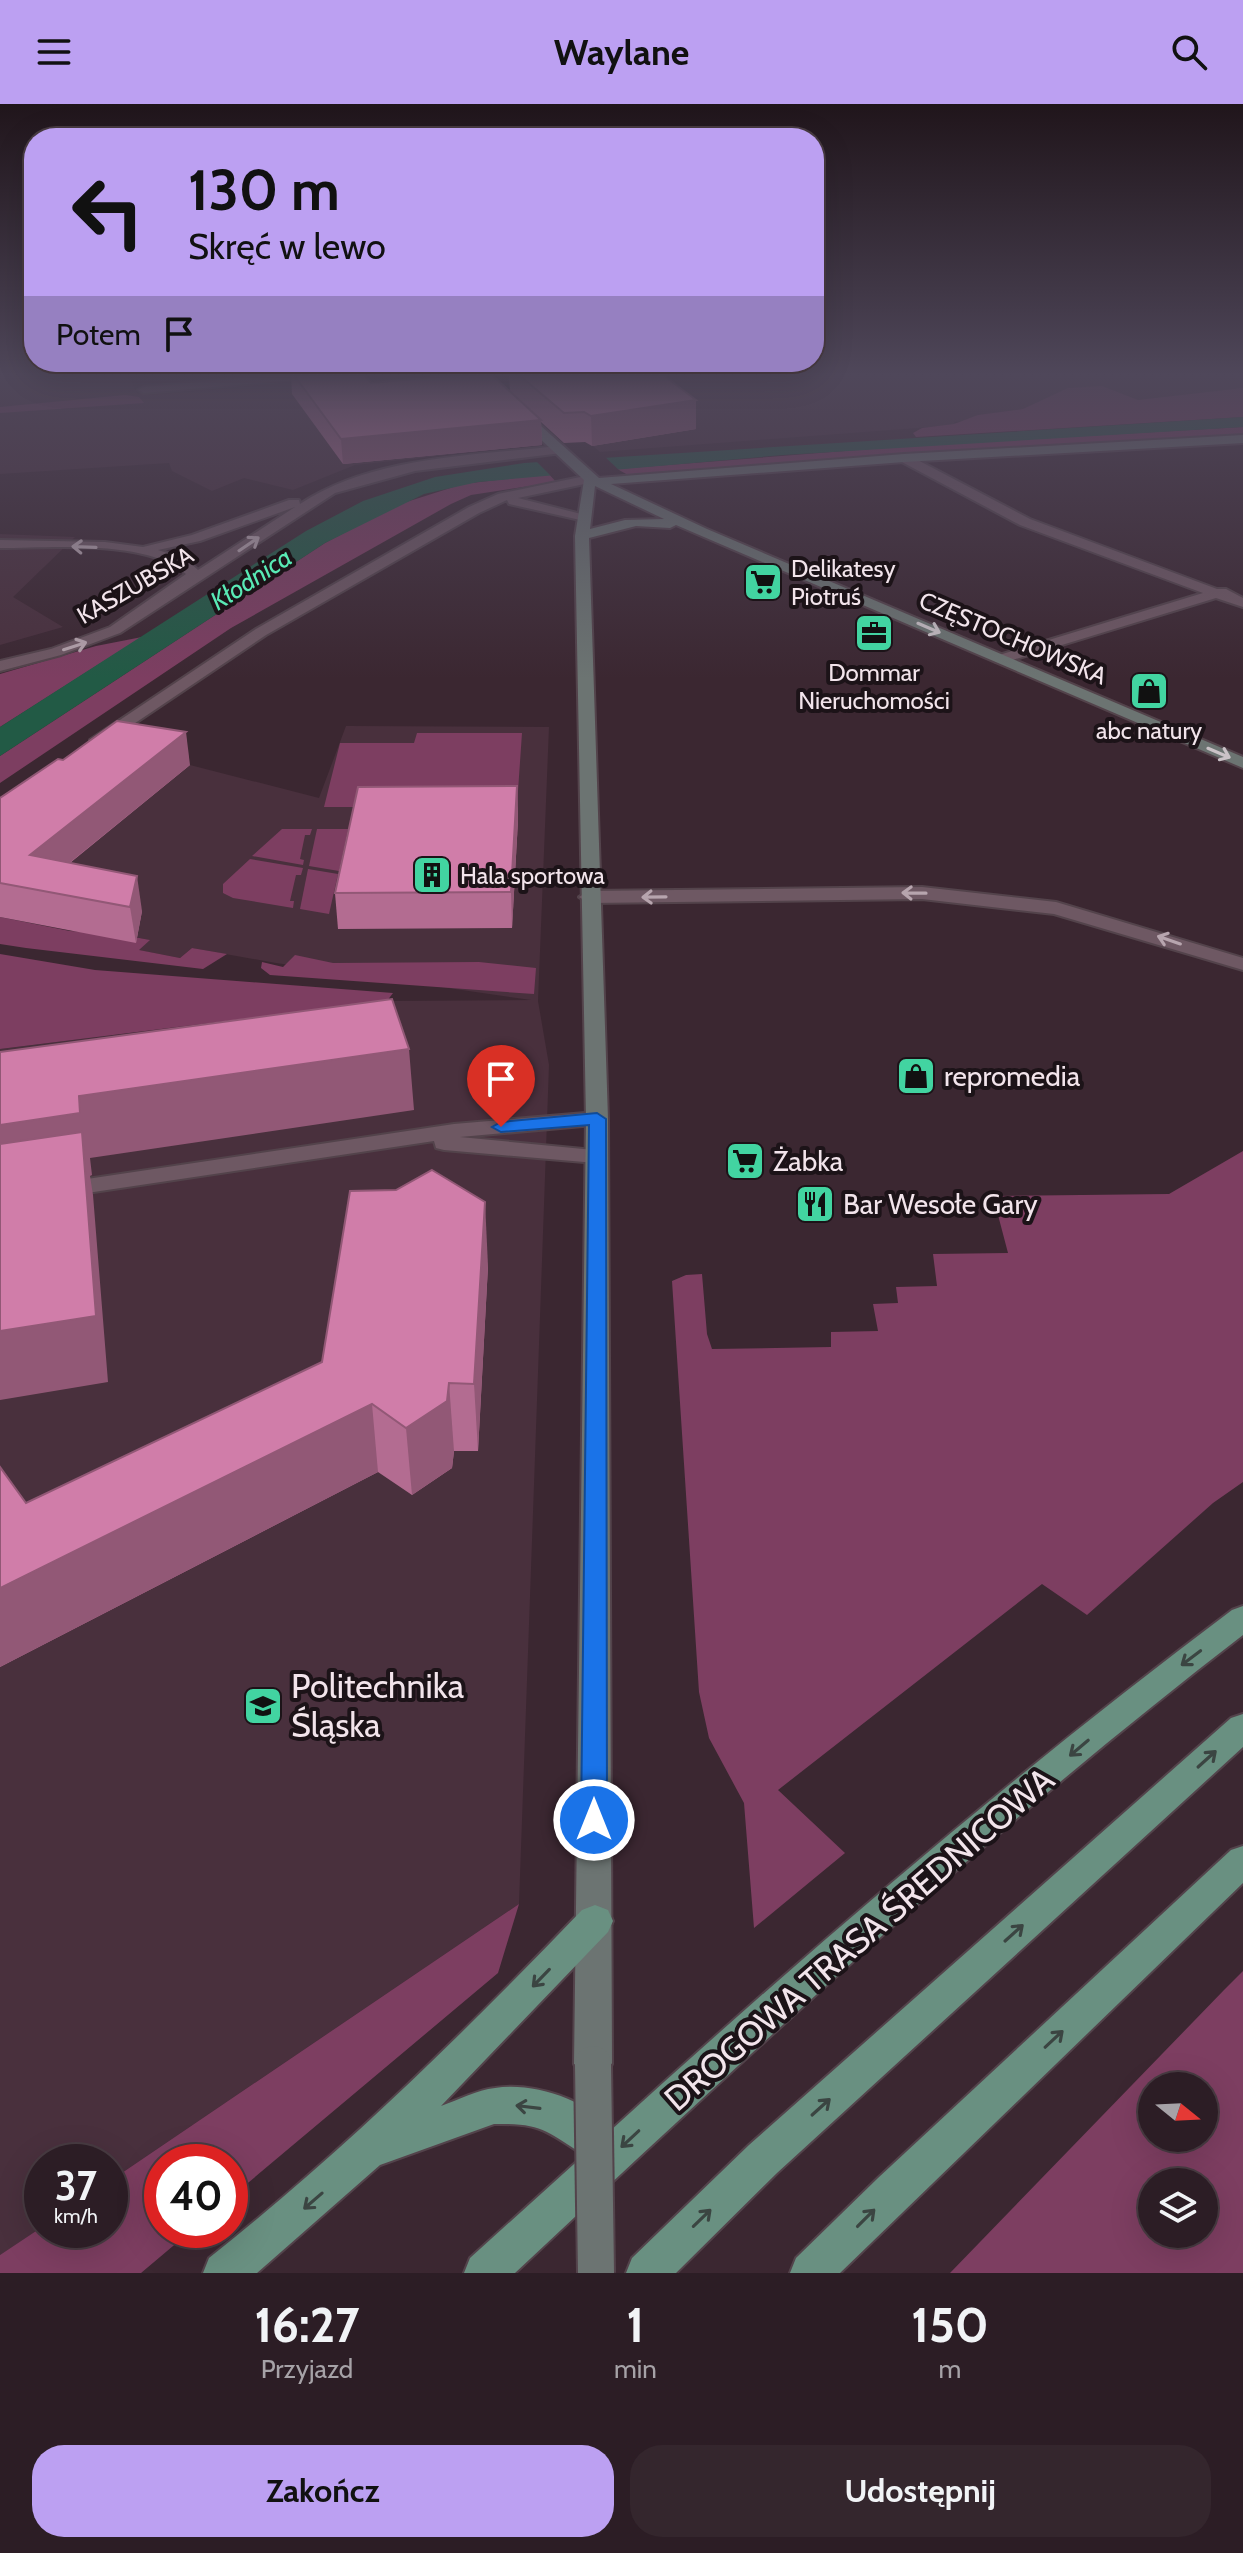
<!DOCTYPE html>
<html lang="pl">
<head>
<meta charset="utf-8">
<style>
  body { margin:0; font-family:Cabin,sans-serif; background:#34262d; color:#f1f3f6; height:100vh; display:flex; flex-direction:column; font-size:30px; white-space:nowrap }
  * { box-sizing:border-box; margin:0 }
  p { font-size:26px; color:#a6a2a7 }
  .icon { flex:none; width:44px; height:44px; fill:none; stroke:currentColor; stroke-width:2; stroke-linecap:round; stroke-linejoin:round }
  .map { position:relative; height:2169px; overflow:hidden }
  .details { display:flex; flex-direction:column; background:#2c1d25; flex:1 }
  .details>* { flex:none }
  .banner { position:absolute; left:24px; top:24px; width:800px; height:244px; border-radius:32px; box-shadow:0 8px 32px #0002,0 0 0 2px #483b42; background:#bca0f2; color:#111; overflow:hidden }
  .needle { width:52px; rotate:108deg }
  .controls { position:absolute; left:1138px; top:1968px; display:grid; gap:16px }
  .controls a { display:grid; place-items:center; width:80px; height:80px; border-radius:50%; background:#2c1d25; box-shadow:0 8px 32px #0002,0 0 0 2px #483b42; font-size:40px }
  .speed { position:absolute; left:24px; top:2040px; display:flex; gap:16px; font-size:40px; font-weight:700; text-align:center }
  .speed>* { display:grid; place-content:center; width:104px; height:104px; border-radius:50%; background:#2c1d25; box-shadow:0 8px 32px #0002,0 0 0 2px #483b42; line-height:1 }
  .speed small { font-size:20px; font-weight:400 }
  .speed .limit { border:12px solid #d22; background:#fff; color:#111 }
  .pin { position:absolute; display:grid; place-items:center; width:68px; height:68px; color:#fff; margin:-82px -34px; border-radius:50% 50% 50% 0; rotate:-45deg; box-shadow:0 0 8px #0007 }
  .pin .icon { rotate:45deg }
  .me { position:absolute; width:88px; margin:-44px; rotate:0deg; stroke-linejoin:round; filter:drop-shadow(0 0 6px #0008) }
  .turn { display:flex; align-items:center; gap:28px; height:168px; padding:0 32px; font-size:36px }
  .turn .icon { width:104px; height:104px; stroke-width:2.5 }
  .turn b { display:block; font-size:56px; line-height:68px }
  .then { display:flex; align-items:center; height:76px; padding:0 32px; background:#0003; gap:16px; font-size:30px }
  .eta { display:flex; justify-content:space-evenly; align-items:center; height:136px; text-align:center }
  .eta b { font-size:48px; font-weight:800; line-height:56px }
  .primary-button { display:flex; gap:16px; margin-top:auto; padding:16px 32px }
  .primary-button a { flex:1; height:92px; border-radius:32px; background:#bca0f2; color:#111; font-size:32px; font-weight:800; line-height:92px; text-align:center }
  .primary-button a+a { background:#34262d; color:#f1f3f6 }
  header { display:flex; justify-content:space-between; align-items:center; height:104px; padding:0 32px; background:#bca0f2; color:#111; font-size:36px; font-weight:800 }
  .map>svg:first-child { display:block }
  .built { fill:#49303d }
  .green { fill:#7d3e61; fill-rule:evenodd }
  .water { fill:#225a45 }
  .pier { fill:#3b2731 }
  .lines { fill:none; stroke-linecap:round; stroke-linejoin:round }
  .street-casing { stroke:#53434b; stroke-width:4 }
  .secondary-casing { stroke:#53434b; stroke-width:4 }
  .primary-casing { stroke:#53434b; stroke-width:4 }
  .street { fill:#6e5863; fill-rule:evenodd }
  .secondary { fill:#6c7472; fill-rule:evenodd }
  .primary { fill:#699081; fill-rule:evenodd }
  .secondary-bridge-casing { stroke:#53434b; stroke-width:40; stroke-linecap:butt }
  .secondary-bridge { stroke:#6c7472; stroke-width:36 }
  .wall { fill:#b36c91 }
  .shaded-wall { fill:#925876 }
  .building { fill:#d07da9; stroke:#925876; stroke-width:2 }
  .oneway { stroke:#b7a5ae }
  .oneway2 { stroke:#cac2c7 }
  .oneway3 { stroke:#3b4542 }
  .route { fill:#1a73e8; stroke:#114b97; stroke-width:2 }
  .labels { text-anchor:middle; dominant-baseline:central; stroke-width:8; stroke-linejoin:round; paint-order:stroke }
  .far-poi-label { font-size:24px; fill:#f2e4eb; stroke:#1c1318; text-anchor:start }
  .far-street-label { font-size:24px; fill:#f2e4eb; stroke:#1c1318 }
  .far-water-label { font-size:26px; font-style:italic; fill:#59eab5; stroke:#1c1318 }
  .poi-label { font-size:28px; fill:#f2e4eb; stroke:#1c1318; text-anchor:start }
  .near-poi-label { font-size:34px; fill:#f2e4eb; stroke:#1c1318; text-anchor:start }
  .near-street-label { font-size:34px; fill:#f2e4eb; stroke:#1c1318 }
</style>
</head>
<body>
<header><svg class="icon" aria-label="menu" viewBox="0 0 24 24"><path d="M4 6h16M4 12h16M4 18h16"/></svg>Waylane<svg class="icon" aria-label="search" viewBox="0 0 24 24"><circle cx="10" cy="10" r="6"/><path d="M15 15l6 6"/></svg></header>
<div class="map">
<svg width="1243" height="2169" viewBox="0 0 1243 2169">
  <rect width="100%" height="100%" fill="#3b2731"/>
  <g class="built">
    <polygon points="0,271 128,271 137,289 150,291 376,271 416,271 463,284 523,343 355,361 293,386 244,374 212,387 172,367 169,359 0,370"/>
    <polygon points="510,271 1243,271 1243,287 954,318 957,321 600,348"/>
    <polygon points="0,430 75,433 13,493 63,523 0,541"/>
    <polygon points="346,622 549,623 538,897 549,961 519,1800 110,2077 110,2058 42,2058 42,2123 0,2151 0,945 387,897 531,896 276,859 192,844 180,854 138,846 149,836 117,829 0,735 122,649 190,661 319,694"/>
  </g>
  <g class="green">
    <polygon points="1102,282 1138,296 1243,284 1243,313 916,333 913,329 922,324 954,320 978,311 1023,305 1068,284"/>
    <polygon points="125,291 139,293 144,299 0,309 0,303"/>
    <polygon points="1243,323 1243,330 955,346 630,372 617,365 909,342"/>
    <polygon points="549,370 556,378 471,391 451,400 231,524 0,679 0,652 325,439 397,401 463,380"/>
    <polygon points="142,533 0,623 0,570 96,542"/>
    <polygon points="417,629 522,629 516,716 401,717 403,703 324,703 340,639 414,639"/>
    <polygon points="282,725 312,725 310,731 305,731 300,755 304,756 303,761 252,752"/>
    <polygon points="317,725 348,725 339,767 309,762"/>
    <polygon points="250,755 303,764 301,771 296,771 290,797 294,797 293,804 233,794 223,789 223,780"/>
    <polygon points="308,765 338,770 329,810 300,805"/>
    <polygon points="0,813 70,827 118,830 150,836 139,846 180,854 192,844 227,850 203,865 26,844 0,840"/>
    <polygon points="0,850 95,866 393,889 387,897 0,945"/>
    <polygon points="295,851 333,859 479,858 536,864 534,890 270,871 261,864 262,858 283,863"/>
    <polygon points="1243,1047 1243,1378 1213,1399 1087,1511 1042,1480 778,1686 845,1749 754,1824 744,1699 709,1634 699,1588 672,1177 686,1171 702,1170 707,1230 712,1245 831,1243 831,1228 878,1227 873,1200 898,1199 896,1183 937,1182 933,1150 1008,1149 993,1092 1169,1090"/>
    <polygon points="519,1800 498,1869 230,2094 230,2058 162,2058 162,2126 192,2126 141,2169 0,2169 0,2151 42,2123 42,2126 110,2126 110,2077"/>
    <path d="M1243,1867V2169H950L1224,1886ZM1152,1982H1204V2034H1152ZM1152,2078H1204V2130H1152Z"/>
  </g>
  <polygon class="water" points="1243,313 1243,323 783,351 478,378 424,390 325,439 0,652 0,623 306,427 363,397 435,373 524,359"/>
  <polygon class="pier" points="602,350 621,368 553,374 534,355"/>
  <g class="lines">
    <defs>
      <g id="street">
        <polygon points="278,271 322,271 317,274 144,289 138,286 144,283"/>
        <path d="M558,342L562,343V349L415,367L335,389L120,529L61,551L0,567V557L51,545L110,523L186,470C147,435 51,444 0,444V436L105,438L143,443L192,431L289,396H299L300,400C373,352 473,352 558,342ZM295,403L198,466L186,455L158,446L200,437Z"/>
        <polygon points="900,351 908,351 1030,415 1217,485 1226,485 1243,494 1243,503 1216,494 1006,558 996,558 996,552 1203,489 1020,421 900,357"/>
        <polygon points="590,371 596,375 594,378 518,394 589,412 589,418 509,400 507,396 479,409 266,531 104,640 98,641 90,636 256,525 469,403 498,390"/>
        <polygon points="922,783 1056,798 1243,854 1243,866 1054,810 922,795 589,799 579,793 589,787"/>
        <polygon points="597,1008 605,1010 608,1015 605,1020 460,1033 604,1047 608,1052 604,1057 596,1059 444,1046 436,1044 434,1037 0,1102 0,1088 454,1020"/>
      </g>
      <path id="secondary" d="M472,271H484L599,374L904,350L1243,331V339L904,358L611,380L707,425L1243,653V664L676,421L670,424L636,422L589,434L608,1015L612,1960L606,1973L593,1978L580,1973L574,1960L586,1015L575,432L584,376ZM595,382L664,415L625,416L590,425Z"/>
      <g id="primary">
        <path d="M1243,1502V1531C987,1728 751,1948 515,2169H464L470,2154L584,2051C546,2027 542,2019 494,2020L380,2061L257,2169H203L209,2154C343,2048 464,1929 582,1806L595,1801L608,1806L613,1817L608,1828L441,2002C458,1996 477,1986 495,1984C532,1978 589,1995 610,2027C810,1845 1016,1668 1232,1506Z"/>
        <polygon points="1243,1610 1243,1643 777,2069 676,2169 626,2169 632,2154 749,2041 1231,1614"/>
        <polygon points="1243,1742 1243,1779 840,2169 790,2169 796,2154 878,2074 1231,1746"/>
      </g>
    </defs>
    <use href="#street" class="street-casing"/>
    <use href="#secondary" class="secondary-casing"/>
    <use href="#primary" class="primary-casing"/>
    <use href="#street" class="street"/>
    <use href="#secondary" class="secondary"/>
    <use href="#primary" class="primary"/>
    <defs>
      <polyline id="secondary-bridge" points="593,1960 596,2169"/>
    </defs>
    <use href="#secondary-bridge" class="secondary-bridge-casing"/>
    <use href="#secondary-bridge" class="secondary-bridge"/>
  </g>
  <g class="wall">
    <polygon points="291,271 364,271 371,279 510,287 509,271 663,271 696,325 592,342 585,338 564,339 541,318 542,341 343,360 292,290"/>
    <polygon points="190,661 70,759 142,807 136,839 0,813 0,694"/>
    <polygon points="517,682 518,716 512,824 338,825 335,789"/>
    <polygon points="488,1162 478,1347 454,1347 452,1364 412,1391 378,1368 0,1563 0,1363 26,1399 322,1258"/>
  </g>
  <g class="shaded-wall">
    <polygon points="696,296 696,325 592,342 591,312"/>
    <polygon points="541,316 542,341 343,360 341,335"/>
    <polygon points="186,628 190,661 36,786 30,751"/>
    <polygon points="517,682 518,716 512,824 511,788"/>
    <polygon points="137,772 142,807 136,839 130,803"/>
    <polygon points="409,945 414,1006 90,1054 92,1071 90,1072 93,1091 108,1278 0,1296 0,1021 79,992"/>
    <polygon points="485,1098 488,1162 478,1347 474,1280"/>
    <polygon points="449,1279 454,1347 452,1364 412,1391 406,1324"/>
    <polygon points="372,1300 378,1368 0,1563 0,1484"/>
  </g>
  <g class="building">
    <polygon points="294,271 364,271 371,279 459,271 492,271 541,316 341,335"/>
    <polygon points="519,271 663,271 696,296 591,312 584,308 564,309"/>
    <polygon points="117,617 186,628 30,751 137,772 130,803 0,779 0,694 58,655 63,656"/>
    <polygon points="517,682 511,788 335,789 358,683"/>
    <polygon points="392,895 409,945 79,992 80,1009 0,1021 0,948"/>
    <polygon points="82,1028 96,1212 0,1227 0,1040"/>
    <polygon points="432,1066 485,1098 474,1280 449,1279 447,1297 406,1324 372,1300 0,1484 0,1363 26,1399 322,1258 350,1087 396,1086"/>
  </g>
  <defs><path id="oneway-shaft" d="M-6 0H5M1.5-3L5.5 0L1.5 3" fill="none" stroke-width="1.6" stroke-linecap="round" stroke-linejoin="round" transform="scale(2)"/></defs>
  <g class="oneway">
    <use href="#oneway-shaft" transform="translate(249 440) rotate(-34)"/>
    <use href="#oneway-shaft" transform="translate(84 443) rotate(-178)"/>
    <use href="#oneway-shaft" transform="translate(75 542) rotate(-18)"/>
    <use href="#oneway-shaft" transform="translate(914 789) rotate(-179)"/>
    <use href="#oneway-shaft" transform="translate(654 793) rotate(179)"/>
    <use href="#oneway-shaft" transform="translate(1169 836) rotate(-161)"/>
  </g>
  <g class="oneway2">
    <use href="#oneway-shaft" transform="translate(929 524) rotate(23)"/>
    <use href="#oneway-shaft" transform="translate(1219 649) rotate(23)"/>
  </g>
  <g class="oneway3">
    <use href="#oneway-shaft" transform="translate(1191 1554) rotate(143)"/>
    <use href="#oneway-shaft" transform="translate(1079 1644) rotate(140)"/>
    <use href="#oneway-shaft" transform="translate(1207 1655) rotate(-42)"/>
    <use href="#oneway-shaft" transform="translate(1014 1829) rotate(-42)"/>
    <use href="#oneway-shaft" transform="translate(541 1874) rotate(134)"/>
    <use href="#oneway-shaft" transform="translate(1054 1935) rotate(-43)"/>
    <use href="#oneway-shaft" transform="translate(528 2003) rotate(-173)"/>
    <use href="#oneway-shaft" transform="translate(821 2003) rotate(-42)"/>
    <use href="#oneway-shaft" transform="translate(630 2035) rotate(137)"/>
    <use href="#oneway-shaft" transform="translate(313 2097) rotate(139)"/>
    <use href="#oneway-shaft" transform="translate(702 2114) rotate(-44)"/>
    <use href="#oneway-shaft" transform="translate(866 2114) rotate(-45)"/>
  </g>
  <linearGradient id="sky" x2="0" y2="1"><stop stop-color="#20151b"/><stop offset="0.47" stop-color="#4f475a"/><stop offset="1" stop-color="#4f475a" stop-opacity="0"/></linearGradient>
  <rect width="1243" height="575" fill="url(#sky)"/>
  <polygon class="route" points="597,1009 606,1015 607,1716 603,1724 594,1727 585,1724 581,1716 589,1021 501,1028 492,1023 501,1018"/>
  <defs>
    <symbol id="supermarket-square" viewBox="-11 -11 22 22"><rect x="-9" y="-9" width="18" height="18" rx="4" fill="#42d4a1" stroke="#1c1318"/><path d="M-6-5.5h2.5l.6 2H6L4.5 2H-2.5L-4.4-4H-6ZM-1.5 3.2a1.3 1.3 0 1 0 .1 0ZM3 3.2a1.3 1.3 0 1 0 .1 0Z" fill="#111"/></symbol>
    <symbol id="office-square" viewBox="-11 -11 22 22"><rect x="-9" y="-9" width="18" height="18" rx="4" fill="#42d4a1" stroke="#1c1318"/><path d="M-6-3h4V-5.5h4V-3h4V5H-6ZM-1-4.5V-3h2v-1.5ZM-6 0V1H6V0Z" fill="#111"/></symbol>
    <symbol id="shop-square" viewBox="-11 -11 22 22"><rect x="-9" y="-9" width="18" height="18" rx="4" fill="#42d4a1" stroke="#1c1318"/><path d="M-5-2.5h2.3a2.7 3.5 0 0 1 5.4 0H5L5.5 6h-11ZM-1.5-2.5h3a1.5 2.3 0 0 0-3 0Z" fill="#111"/></symbol>
    <symbol id="building-square" viewBox="-11 -11 22 22"><rect x="-9" y="-9" width="18" height="18" rx="4" fill="#42d4a1" stroke="#1c1318"/><path d="M-4-6H4V6H1V3H-1V6H-4ZM-2.5-4.3h1.7v1.8h-1.7ZM.8-4.3h1.7v1.8H.8ZM-2.5-1h1.7V.8h-1.7ZM.8-1h1.7V.8H.8Z" fill="#111"/></symbol>
    <symbol id="restaurant-square" viewBox="-11 -11 22 22"><rect x="-9" y="-9" width="18" height="18" rx="4" fill="#42d4a1" stroke="#1c1318"/><path d="M-5-6h1v4h1v-4h1v4h1v-4h1v5L-1.5 .5V6h-2V.5L-5-1ZM5-6V6H3V1.5H1.5Q1.5-4 5-6Z" fill="#111"/></symbol>
    <symbol id="university-square" viewBox="-11 -11 22 22"><rect x="-9" y="-9" width="18" height="18" rx="4" fill="#42d4a1" stroke="#1c1318"/><path d="M0-5L7-2L0 1L-7-2ZM-4 1L0 2.5L4 1V4Q0 6-4 4Z" fill="#111"/></symbol>
  </defs>
  <g fill-rule="evenodd">
    <use href="#supermarket-square" x="741" y="456" width="44" height="44"/>
    <use href="#office-square" x="852" y="507" width="44" height="44"/>
    <use href="#shop-square" x="1127" y="565" width="44" height="44"/>
    <use href="#building-square" x="410" y="749" width="44" height="44"/>
    <use href="#shop-square" x="894" y="950" width="44" height="44"/>
    <use href="#supermarket-square" x="723" y="1035" width="44" height="44"/>
    <use href="#restaurant-square" x="793" y="1078" width="44" height="44"/>
    <use href="#university-square" x="241" y="1580" width="44" height="44"/>
  </g>
  <g class="labels">
    <g class="far-poi-label">
      <text x="791" y="464">Delikatesy<tspan x="791" dy="28">Piotruś</tspan></text>
      <text x="874" y="568" text-anchor="middle">Dommar<tspan x="874" dy="28">Nieruchomości</tspan></text>
      <text x="1149" y="626" text-anchor="middle">abc natury</text>
      <text x="460" y="771">Hala sportowa</text>
    </g>
    <g class="far-street-label">
      <text transform="translate(135 481) rotate(-30)">KASZUBSKA</text>
      <text transform="translate(1013 534) rotate(23)">CZĘSTOCHOWSKA</text>
    </g>
    <g class="far-water-label">
      <text transform="translate(251 475) rotate(-33)">Kłodnica</text>
    </g>
    <g class="poi-label">
      <text x="944" y="972">repromedia</text>
      <text x="773" y="1057">Żabka</text>
      <text x="843" y="1100">Bar Wesołe Gary</text>
    </g>
    <g class="near-poi-label">
      <text x="291" y="1582">Politechnika<tspan x="291" dy="39">Śląska</tspan></text>
    </g>
    <g class="near-street-label">
      <text transform="translate(859 1835) rotate(-41)">DROGOWA TRASA ŚREDNICOWA</text>
    </g>
  </g>
</svg>
<div class="controls">
<a><svg class="needle" viewBox="-14 -14 28 28"><path d="M0-13l5 13h-10z" fill="#e53935"/><path d="M0 13l5-13h-10z" fill="#a6a2a7"/></svg></a>
<a><svg class="icon" aria-label="layers" viewBox="0 0 24 24"><path d="M12 4l9 5-9 5-9-5zM3 14l9 5 9-5"/></svg></a>
</div>
<div class="speed"><div>37<small>km/h</small></div><div class="limit">40</div></div>
<div class="pin" style="left:501px;top:1023px;background:#d93025"><svg class="icon" aria-label="arrive" viewBox="0 0 24 24"><path d="M6 21V4h12l-3 4 3 4H6"/></svg></div>
<svg class="me" style="left:594px;top:1716px" viewBox="-20 -20 40 40"><circle r="17" fill="#1a73e8" stroke="#fff" stroke-width="3"/><path d="M0-11L8 9 0 5-8 9z" fill="#fff"/></svg>
<div class="banner">
<div class="turn"><svg class="icon" aria-label="left" viewBox="0 0 24 24"><path d="M17 20v-9H6M10 6l-5 5 5 5"/></svg><div><b>130 m</b>Skręć w lewo</div></div>
<div class="then">Potem<svg class="icon" aria-label="arrive" viewBox="0 0 24 24"><path d="M6 21V4h12l-3 4 3 4H6"/></svg></div>
</div>
</div>
<section class="details">
<div class="eta">
<div><b>16:27</b><p>Przyjazd</p></div>
<div><b>1</b><p>min</p></div>
<div><b>150</b><p>m</p></div>
</div>
<div class="primary-button"><a>Zakończ</a><a>Udostępnij</a></div>
</section>
</body>
</html>
